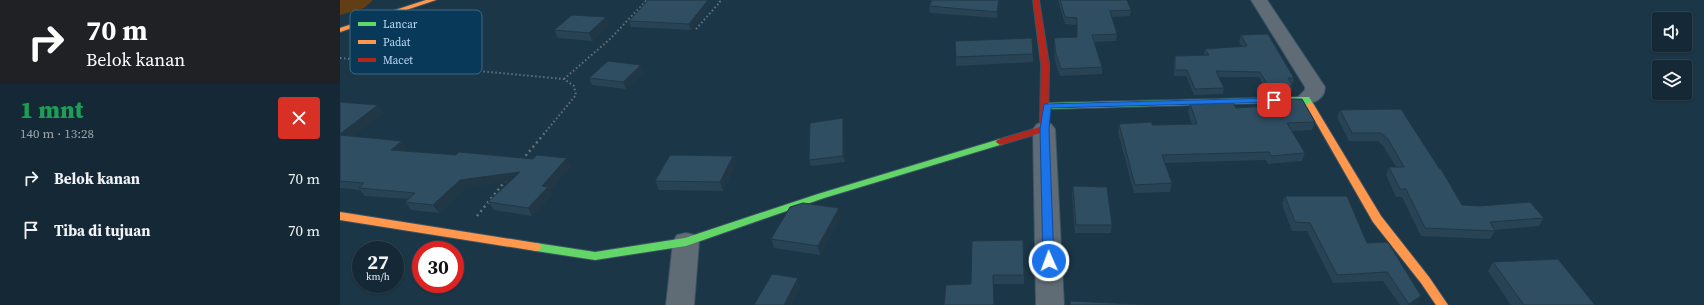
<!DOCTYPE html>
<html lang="id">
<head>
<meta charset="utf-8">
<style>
  body { margin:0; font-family:"Source Serif 4",serif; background:#1d303d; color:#f1f3f6; height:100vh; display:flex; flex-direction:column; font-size:15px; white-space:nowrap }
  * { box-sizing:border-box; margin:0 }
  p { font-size:13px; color:#9da6ad }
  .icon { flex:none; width:22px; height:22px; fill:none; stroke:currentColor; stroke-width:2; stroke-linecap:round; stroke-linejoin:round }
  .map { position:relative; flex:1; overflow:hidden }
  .sheet { display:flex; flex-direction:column; background:#142835; width:340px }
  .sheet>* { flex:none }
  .guide { background:#202124; color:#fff; overflow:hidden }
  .controls { position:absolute; left:1312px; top:12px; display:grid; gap:8px }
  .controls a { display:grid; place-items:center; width:40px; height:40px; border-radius:4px; background:#142835; box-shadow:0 1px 3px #0004,0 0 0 1px #334450; font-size:20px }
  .speed { position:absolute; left:12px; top:241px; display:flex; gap:8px; font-size:20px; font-weight:700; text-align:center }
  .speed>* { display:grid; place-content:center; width:52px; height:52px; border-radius:50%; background:#142835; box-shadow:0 1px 3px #0004,0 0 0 1px #334450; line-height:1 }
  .speed small { font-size:10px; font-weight:400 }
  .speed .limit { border:6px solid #d22; background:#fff; color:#111 }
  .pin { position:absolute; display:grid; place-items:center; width:34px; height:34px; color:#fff; margin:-17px; border-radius:8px; box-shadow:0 2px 6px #0006 }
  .me { position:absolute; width:44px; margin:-22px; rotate:358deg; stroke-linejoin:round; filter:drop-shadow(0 0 3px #0008) }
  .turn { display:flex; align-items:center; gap:14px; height:84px; padding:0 20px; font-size:18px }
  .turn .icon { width:52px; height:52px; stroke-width:2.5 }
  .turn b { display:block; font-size:28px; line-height:34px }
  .round { display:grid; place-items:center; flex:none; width:42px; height:42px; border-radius:4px; background:#1d303d }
  .summary { display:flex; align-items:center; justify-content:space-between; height:68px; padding:0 20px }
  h1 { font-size:24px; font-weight:800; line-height:30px; color:#1e9e55 }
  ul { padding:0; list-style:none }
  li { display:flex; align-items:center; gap:12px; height:52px; padding:0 20px }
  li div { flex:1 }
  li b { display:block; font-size:15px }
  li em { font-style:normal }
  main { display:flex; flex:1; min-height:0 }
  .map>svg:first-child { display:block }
  .green { fill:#613e13 }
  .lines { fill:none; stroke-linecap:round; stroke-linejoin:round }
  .street-casing { stroke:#3b5363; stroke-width:2 }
  .fast-casing { stroke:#3b5363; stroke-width:2 }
  .slow-casing { stroke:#3b5363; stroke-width:2 }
  .jam-casing { stroke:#3b5363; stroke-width:2 }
  .path-far1 { stroke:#66727c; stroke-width:2; stroke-dasharray:1.5 2.5; stroke-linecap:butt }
  .path { stroke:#66727c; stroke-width:2.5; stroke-dasharray:2 3.5; stroke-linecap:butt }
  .street { fill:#5f6c76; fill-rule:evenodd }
  .fast { fill:#63d668; fill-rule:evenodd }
  .slow { fill:#ff974d; fill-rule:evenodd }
  .jam { fill:#b3261e; fill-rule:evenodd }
  .wall { fill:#284354 }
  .shaded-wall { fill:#213745 }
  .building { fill:#2f4e62; stroke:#213745 }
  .route { fill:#1a73e8; stroke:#114b97 }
  .key { fill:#093959; stroke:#3f6987; stroke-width:1 }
  .key-label { font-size:11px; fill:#bddaf3 }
</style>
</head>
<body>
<main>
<section class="sheet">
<div class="guide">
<div class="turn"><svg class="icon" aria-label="right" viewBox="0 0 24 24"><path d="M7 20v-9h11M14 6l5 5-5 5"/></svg><div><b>70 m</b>Belok kanan</div></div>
</div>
<div class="summary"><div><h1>1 mnt</h1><p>140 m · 13:28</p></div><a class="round" style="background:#d93025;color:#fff"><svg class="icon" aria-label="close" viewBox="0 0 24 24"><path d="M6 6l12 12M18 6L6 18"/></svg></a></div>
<ul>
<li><svg class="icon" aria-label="right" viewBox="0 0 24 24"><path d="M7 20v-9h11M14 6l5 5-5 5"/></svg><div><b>Belok kanan</b></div><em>70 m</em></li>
<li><svg class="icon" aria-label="arrive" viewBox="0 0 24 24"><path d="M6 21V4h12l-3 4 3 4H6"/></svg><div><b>Tiba di tujuan</b></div><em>70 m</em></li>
</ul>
</section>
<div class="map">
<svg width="1364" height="305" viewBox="0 0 1364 305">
  <rect width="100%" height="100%" fill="#1b3647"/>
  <polygon class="green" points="0,0 33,0 24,8 0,15"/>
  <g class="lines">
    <defs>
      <g id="street">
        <path d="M911,0H927L985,87C985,100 970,106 959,103L956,99L965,90V87Z"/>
        <polygon points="704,122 711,124 715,129 724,305 696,305 693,129 697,124"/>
        <polygon points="346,233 355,235 359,242 354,305 326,305 333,242 337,235"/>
      </g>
      <g id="fast">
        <polygon points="966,97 969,97 974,105 973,107 967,107 964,102 707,109 703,106 707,103"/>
        <polygon points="660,139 664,142 663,144 484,198 346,246 255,260 196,251 192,250 191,247 192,244 196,243 255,252 345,238 478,194"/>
      </g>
      <g id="slow">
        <polygon points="86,0 96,0 0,32 0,28"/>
        <polygon points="970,102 974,105 1041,216 1089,277 1108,305 1096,305 1081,283 1033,222 966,105"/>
        <polygon points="0,212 196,243 200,244 201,247 200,250 196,251 0,220"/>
      </g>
      <polygon id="jam" points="693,0 699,0 709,64 708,129 707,131 660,145 656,142 657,140 700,127 701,64"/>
    </defs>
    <use href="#street" class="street-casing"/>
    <use href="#fast" class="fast-casing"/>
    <use href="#slow" class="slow-casing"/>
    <use href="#jam" class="jam-casing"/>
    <g class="path-far1">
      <polyline points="356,29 380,2 379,0"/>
      <polyline points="0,58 224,79 234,86 236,95 203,135"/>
      <polyline points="224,79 270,39 306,1 309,1"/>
    </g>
    <g class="path">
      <polyline points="182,160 204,134"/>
      <polyline points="137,216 166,180"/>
    </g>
    <use href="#street" class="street"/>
    <use href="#fast" class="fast"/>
    <use href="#slow" class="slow"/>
    <use href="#jam" class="jam"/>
  </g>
  <g class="wall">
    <polygon points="368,0 370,5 351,30 291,27 289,21"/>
    <polygon points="660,0 657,18 590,13 589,6"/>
    <polygon points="718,0 787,0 791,10 790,16 772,17 777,34 776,41 754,42 762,67 762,74 720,76 715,61 714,45 714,38 737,37 737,25 725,24"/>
    <polygon points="266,17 269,25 252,41 218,38 214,30"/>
    <polygon points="901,35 954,78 953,84 951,84 953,86 951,92 927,93 919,77 879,77 884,88 883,94 854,95 846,76 834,76 834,62 835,56 864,55 865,49 902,47 899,41"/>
    <polygon points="693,54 693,62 616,66 616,57"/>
    <polygon points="301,65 304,72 286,89 252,85 249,78"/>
    <polygon points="937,99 975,122 972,130 952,131 965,153 962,161 928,164 926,160 825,163 832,183 830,192 794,193 778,132 779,124 812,125 852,124 848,112 850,104 861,104 861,101 896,108 935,105"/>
    <polygon points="0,102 38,105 43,113 13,136 67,149 64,151 231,166 210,190 212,195 192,216 154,210 148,202 170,181 125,187 99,213 71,210 65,202 68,199 25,196 20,190 0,188"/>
    <polygon points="1061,109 1122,205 1204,218 1199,226 1154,230 1155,231 1150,239 1081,236 1062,197 1056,197 1046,175 1049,167 1056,167 1044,147 1038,141 1009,141 997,117 1000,110"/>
    <polygon points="503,118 504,125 505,162 471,166 469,160"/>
    <polygon points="393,156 396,164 383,191 319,190 315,181"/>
    <polygon points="733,186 772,225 771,233 735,233 732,194"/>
    <polygon points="945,196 1027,243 1081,296 1076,305 1060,305 1043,281 993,283 967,231 952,231 942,204"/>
    <polygon points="501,217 480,255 434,248 431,239"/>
    <polygon points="632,241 684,275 684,284 631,284"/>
    <polygon points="1153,262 1255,305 1171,305 1148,271"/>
  </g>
  <g class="shaded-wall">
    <polygon points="368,0 370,5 351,30 349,24"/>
    <polygon points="659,0 660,0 657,18 657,12"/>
    <polygon points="266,17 269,25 252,41 249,33"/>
    <polygon points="301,65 304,72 286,89 283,82"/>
    <polygon points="38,105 43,113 5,142 0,136 0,134"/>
    <polygon points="503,118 504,125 505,162 503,156"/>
    <polygon points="62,141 67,149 56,158 51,150"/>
    <polygon points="393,156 396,164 383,191 380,182"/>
    <polygon points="227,158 231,166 210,190 212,195 192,216 188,208 202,186"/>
    <polygon points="180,172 184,179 125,187 99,213 93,205 120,180"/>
    <polygon points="499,208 501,217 480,255 478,246"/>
    <polygon points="458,278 461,287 451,305 444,305"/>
    <polygon points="1081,296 1076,305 1069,305 1069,304"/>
  </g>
  <g class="building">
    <polygon points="308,0 368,0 349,24 289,21"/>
    <polygon points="592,0 659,0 657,12 589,6"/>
    <polygon points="720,0 787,0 791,10 770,11 777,34 752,35 762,67 721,69 716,54 714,38 737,37 737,18 725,17"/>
    <polygon points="232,15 266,17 249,33 214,30"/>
    <polygon points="928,34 954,78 948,78 953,86 929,87 920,72 876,71 884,88 855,89 847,70 835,70 835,56 869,55 865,49 907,46 901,35"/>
    <polygon points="692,38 693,54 616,57 615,41"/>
    <polygon points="268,61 301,65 283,82 249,78"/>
    <polygon points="937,99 962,99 975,122 947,123 965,153 931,156 929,152 822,155 832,183 795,185 779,124 812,122 812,125 857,124 850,104 862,104 861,101 892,100 896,108 940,105"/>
    <polygon points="0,102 38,105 0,134"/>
    <polygon points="1061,109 1099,168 1101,169 1122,205 1140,206 1190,202 1204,218 1150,222 1155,231 1085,228 1066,189 1060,189 1049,167 1064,167 1048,139 1041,133 1012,133 1000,110"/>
    <polygon points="503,118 503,156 469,160 470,123"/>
    <polygon points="0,135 62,141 51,150 116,155 119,152 193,159 197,155 227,158 202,186 208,187 188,208 148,202 180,172 120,180 93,205 65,202 75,193 19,188 24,183 0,181"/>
    <polygon points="330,155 393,156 380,182 315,181"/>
    <polygon points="733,186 767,187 772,225 736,225"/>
    <polygon points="945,196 1007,196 1027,243 1048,242 1081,296 1069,304 1047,272 997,275 970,223 955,222"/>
    <polygon points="463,203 499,208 478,246 431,239 450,207"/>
    <polygon points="683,240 684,275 653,275 654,305 604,305 606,285 631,284 632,241"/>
    <polygon points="1218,259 1255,305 1184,305 1153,262"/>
    <polygon points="432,274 458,278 444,305 414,305"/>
    <polygon points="730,301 816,305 730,305"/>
  </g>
  <polygon class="route" points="934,98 937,99 937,102 711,108 709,129 714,261 709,265 705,264 703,261 700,129 704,104"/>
  <rect x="10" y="10" width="132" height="64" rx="6" class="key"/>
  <rect x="18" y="22" width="18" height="4" fill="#63d668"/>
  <rect x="18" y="40" width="18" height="4" fill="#ff974d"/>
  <rect x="18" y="58" width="18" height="4" fill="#b3261e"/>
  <g class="key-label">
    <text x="43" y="28">Lancar</text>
    <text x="43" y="46">Padat</text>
    <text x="43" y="64">Macet</text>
  </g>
</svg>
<div class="controls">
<a><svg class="icon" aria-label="sound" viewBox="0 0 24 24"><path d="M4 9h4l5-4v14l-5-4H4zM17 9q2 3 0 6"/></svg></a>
<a><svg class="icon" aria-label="layers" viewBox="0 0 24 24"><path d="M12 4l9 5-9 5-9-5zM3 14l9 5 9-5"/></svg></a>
</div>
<div class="speed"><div>27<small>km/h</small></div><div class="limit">30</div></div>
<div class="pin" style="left:934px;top:100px;background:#d93025"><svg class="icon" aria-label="arrive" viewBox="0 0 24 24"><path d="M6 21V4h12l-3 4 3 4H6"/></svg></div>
<svg class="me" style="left:709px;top:261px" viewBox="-20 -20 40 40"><circle r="17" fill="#1a73e8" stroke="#fff" stroke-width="3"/><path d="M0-11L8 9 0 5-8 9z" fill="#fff"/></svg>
</div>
</main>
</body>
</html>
